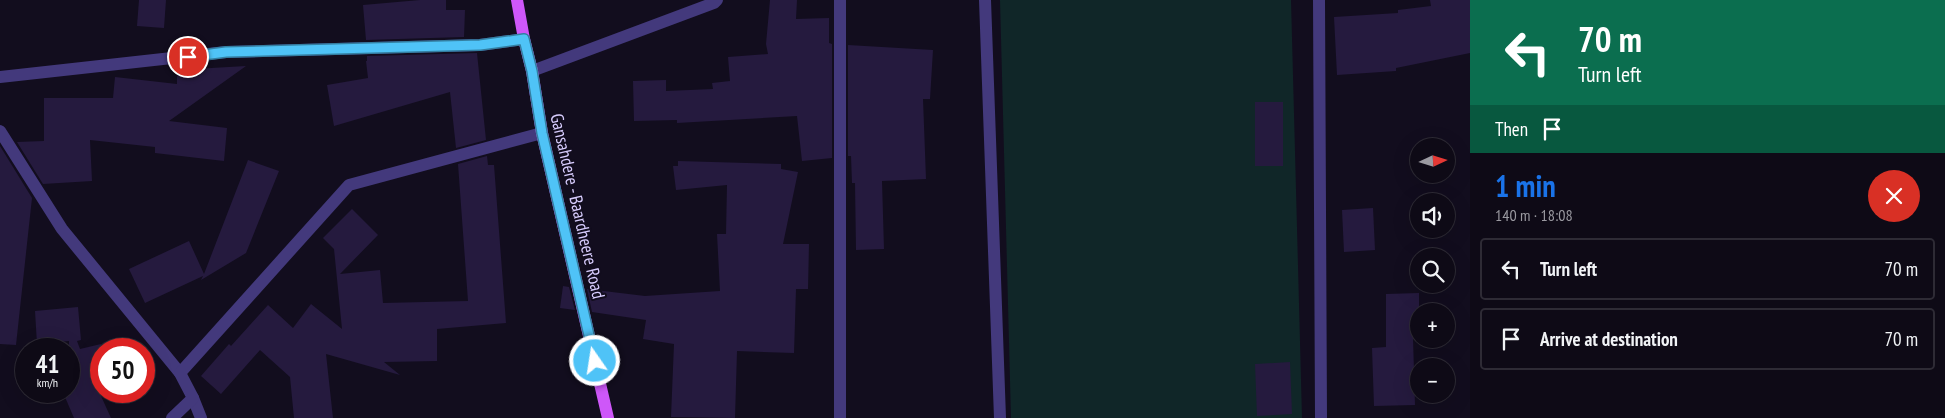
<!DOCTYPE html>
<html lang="en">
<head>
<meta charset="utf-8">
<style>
  body { margin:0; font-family:"PT Sans Narrow",sans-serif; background:#17131f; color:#f1f3f6; height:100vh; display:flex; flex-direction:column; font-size:19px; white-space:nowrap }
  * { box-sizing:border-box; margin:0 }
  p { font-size:16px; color:#9b9aa1 }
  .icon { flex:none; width:28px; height:28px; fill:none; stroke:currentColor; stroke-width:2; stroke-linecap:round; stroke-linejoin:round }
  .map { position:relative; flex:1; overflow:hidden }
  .panel { display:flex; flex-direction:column; background:#0e0a16; width:475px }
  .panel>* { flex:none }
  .guide { background:#0b6e4f; color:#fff; overflow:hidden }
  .needle { width:32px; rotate:86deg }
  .controls { position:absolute; left:1410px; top:138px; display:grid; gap:10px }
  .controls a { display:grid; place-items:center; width:45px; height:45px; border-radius:50%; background:#0e0a16; box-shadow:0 5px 20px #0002,0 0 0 1px #2e2b35; font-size:25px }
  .speed { position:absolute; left:15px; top:338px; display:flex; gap:10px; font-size:25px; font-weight:700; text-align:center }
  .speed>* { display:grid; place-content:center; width:65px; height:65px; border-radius:50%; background:#0e0a16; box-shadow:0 5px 20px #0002,0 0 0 1px #2e2b35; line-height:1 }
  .speed small { font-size:12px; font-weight:400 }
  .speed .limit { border:8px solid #d22; background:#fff; color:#111 }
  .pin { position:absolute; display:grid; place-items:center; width:42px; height:42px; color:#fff; margin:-21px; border:2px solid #fff; border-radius:50%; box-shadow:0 1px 5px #0007 }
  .me { position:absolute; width:55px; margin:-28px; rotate:347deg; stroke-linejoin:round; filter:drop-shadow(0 0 4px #0008) }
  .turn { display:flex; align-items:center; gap:18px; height:105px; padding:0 25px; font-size:22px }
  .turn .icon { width:65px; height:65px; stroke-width:2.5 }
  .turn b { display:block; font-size:35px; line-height:42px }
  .then { display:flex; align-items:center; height:48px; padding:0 25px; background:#0003; gap:10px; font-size:19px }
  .round { display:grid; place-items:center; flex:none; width:52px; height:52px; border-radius:26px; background:#17131f }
  .summary { display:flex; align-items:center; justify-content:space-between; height:85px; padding:0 25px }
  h1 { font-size:30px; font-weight:800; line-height:38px; color:#1a73e8 }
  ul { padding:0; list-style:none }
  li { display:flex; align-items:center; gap:15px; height:62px; margin:0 10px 8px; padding:0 15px; border:2px solid #2e2b35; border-radius:5px }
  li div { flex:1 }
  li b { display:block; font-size:19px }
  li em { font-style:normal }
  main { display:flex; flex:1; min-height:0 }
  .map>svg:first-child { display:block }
  .green { fill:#102628 }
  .building { fill:#251a3e }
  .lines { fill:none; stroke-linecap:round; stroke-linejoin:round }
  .minor { stroke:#43397c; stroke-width:12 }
  .major { stroke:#ce57f9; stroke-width:12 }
  .route-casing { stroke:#337fa1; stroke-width:12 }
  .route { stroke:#4fc3f7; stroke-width:9 }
  .labels { text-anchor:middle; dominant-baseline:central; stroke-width:4; stroke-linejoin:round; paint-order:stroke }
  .street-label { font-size:18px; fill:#d7ccfd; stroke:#120d1e }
</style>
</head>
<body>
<main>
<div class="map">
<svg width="1470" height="418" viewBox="0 0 1470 418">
  <rect width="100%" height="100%" fill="#120d1e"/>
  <polygon class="green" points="1000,0 1291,0 1302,418 1011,418"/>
  <g class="building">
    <polygon points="139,0 166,0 164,28 137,26"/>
    <polygon points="420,0 446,0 446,10 465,10 464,37 366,40 363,5"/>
    <polygon points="770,0 797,0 796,19 829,18 829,43 832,44 832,158 802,161 797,116 677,123 677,120 634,121 633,81 666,80 666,91 713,89 712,83 730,81 728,57 768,54 766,44"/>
    <polygon points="1430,0 1470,0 1470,53 1396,68 1396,71 1337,75 1334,17 1398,13 1398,10 1431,6"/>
    <polygon points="848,45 933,50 930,99 923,99 926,179 882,181 884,249 856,250 855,183 852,183 851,156 848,156"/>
    <polygon points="477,53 486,140 456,148 450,92 334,126 327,85 368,78 366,61 367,61 367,56"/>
    <polygon points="246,66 169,121 227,128 224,161 155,153 155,147 90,140 92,181 43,184 17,142 44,141 44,98 113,98 115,77 177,84 177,70"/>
    <rect x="1255" y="102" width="28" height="64"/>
    <polygon points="0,146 32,198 16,345 0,344"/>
    <polygon points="487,156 488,165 494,165 506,323 437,329 437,361 384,362 400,375 326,354 333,418 294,418 290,377 260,350 221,394 201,376 229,344 231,346 268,305 293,328 311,304 342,329 334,249 323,238 352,209 378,235 340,274 380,270 383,303 468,301 458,164"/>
    <polygon points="248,160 279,171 246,253 201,280 203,276 145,303 129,269 189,241 204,274"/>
    <polygon points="678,161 781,164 781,169 798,172 783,244 809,244 808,289 796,289 794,353 737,351 735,418 671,417 674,344 643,339 646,320 592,312 587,289 645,296 720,291 717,234 726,234 727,185 676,190 673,166 678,166"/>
    <polygon points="1373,208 1375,250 1344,252 1342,210"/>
    <polygon points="563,286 569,287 575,310 560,308"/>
    <polygon points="1419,293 1419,338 1413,338 1415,405 1374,406 1372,348 1386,347 1386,294"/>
    <polygon points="78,307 81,340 77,341 80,349 101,344 101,372 91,374 111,418 74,418 65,397 69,396 69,341 37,344 35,311"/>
    <polygon points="1290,362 1292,414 1257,416 1255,364"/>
  </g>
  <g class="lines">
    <g class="minor">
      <polyline points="985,0 1000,418"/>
      <polyline points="1319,0 1321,418"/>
      <polyline points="532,71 714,3 717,0"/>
      <polyline points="0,77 226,52 480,45 524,39"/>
      <polyline points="0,131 62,229 180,373"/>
      <polyline points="193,398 201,418"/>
      <polyline points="172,418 193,398 180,373 349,185 542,133"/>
      <polyline points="840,418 840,0"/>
    </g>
    <polyline class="major" points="517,0 524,39 532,71 542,133 608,418"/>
  </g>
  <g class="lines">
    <defs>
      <polyline id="route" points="188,57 226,52 480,45 524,39 532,71 542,133 595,361"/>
    </defs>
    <use href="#route" class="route-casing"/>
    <use href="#route" class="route"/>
  </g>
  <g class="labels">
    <g class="street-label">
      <text transform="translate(578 206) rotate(77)">Gansahdere - Baardheere Road</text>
    </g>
  </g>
</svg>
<div class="controls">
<a><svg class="needle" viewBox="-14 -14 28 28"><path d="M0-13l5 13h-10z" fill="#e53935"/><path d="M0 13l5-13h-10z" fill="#9b9aa1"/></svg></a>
<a><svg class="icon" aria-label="sound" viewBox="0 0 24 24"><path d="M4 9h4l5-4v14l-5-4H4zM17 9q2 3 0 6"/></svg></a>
<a><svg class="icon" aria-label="search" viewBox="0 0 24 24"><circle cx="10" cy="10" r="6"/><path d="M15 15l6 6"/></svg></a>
<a>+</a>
<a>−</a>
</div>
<div class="speed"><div>41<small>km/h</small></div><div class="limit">50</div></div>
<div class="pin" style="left:188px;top:57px;background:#d93025"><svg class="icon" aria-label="arrive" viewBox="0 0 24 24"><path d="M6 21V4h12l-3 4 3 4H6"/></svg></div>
<svg class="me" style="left:595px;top:361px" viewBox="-20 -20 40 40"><circle r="17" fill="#4fc3f7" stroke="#fff" stroke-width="3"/><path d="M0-11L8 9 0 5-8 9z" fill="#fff"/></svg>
</div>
<section class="panel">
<div class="guide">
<div class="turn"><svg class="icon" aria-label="left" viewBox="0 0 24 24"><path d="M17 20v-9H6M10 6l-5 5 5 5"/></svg><div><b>70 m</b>Turn left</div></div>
<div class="then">Then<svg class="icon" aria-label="arrive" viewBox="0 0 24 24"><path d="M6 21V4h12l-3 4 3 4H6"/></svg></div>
</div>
<div class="summary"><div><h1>1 min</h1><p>140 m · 18:08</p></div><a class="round" style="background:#d93025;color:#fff"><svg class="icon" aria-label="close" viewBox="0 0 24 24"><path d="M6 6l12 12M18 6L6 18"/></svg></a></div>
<ul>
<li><svg class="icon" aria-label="left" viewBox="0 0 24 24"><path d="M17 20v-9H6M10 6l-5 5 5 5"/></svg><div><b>Turn left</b></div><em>70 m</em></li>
<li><svg class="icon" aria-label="arrive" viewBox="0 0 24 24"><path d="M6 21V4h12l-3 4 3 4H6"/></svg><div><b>Arrive at destination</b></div><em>70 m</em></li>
</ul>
</section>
</main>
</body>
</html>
